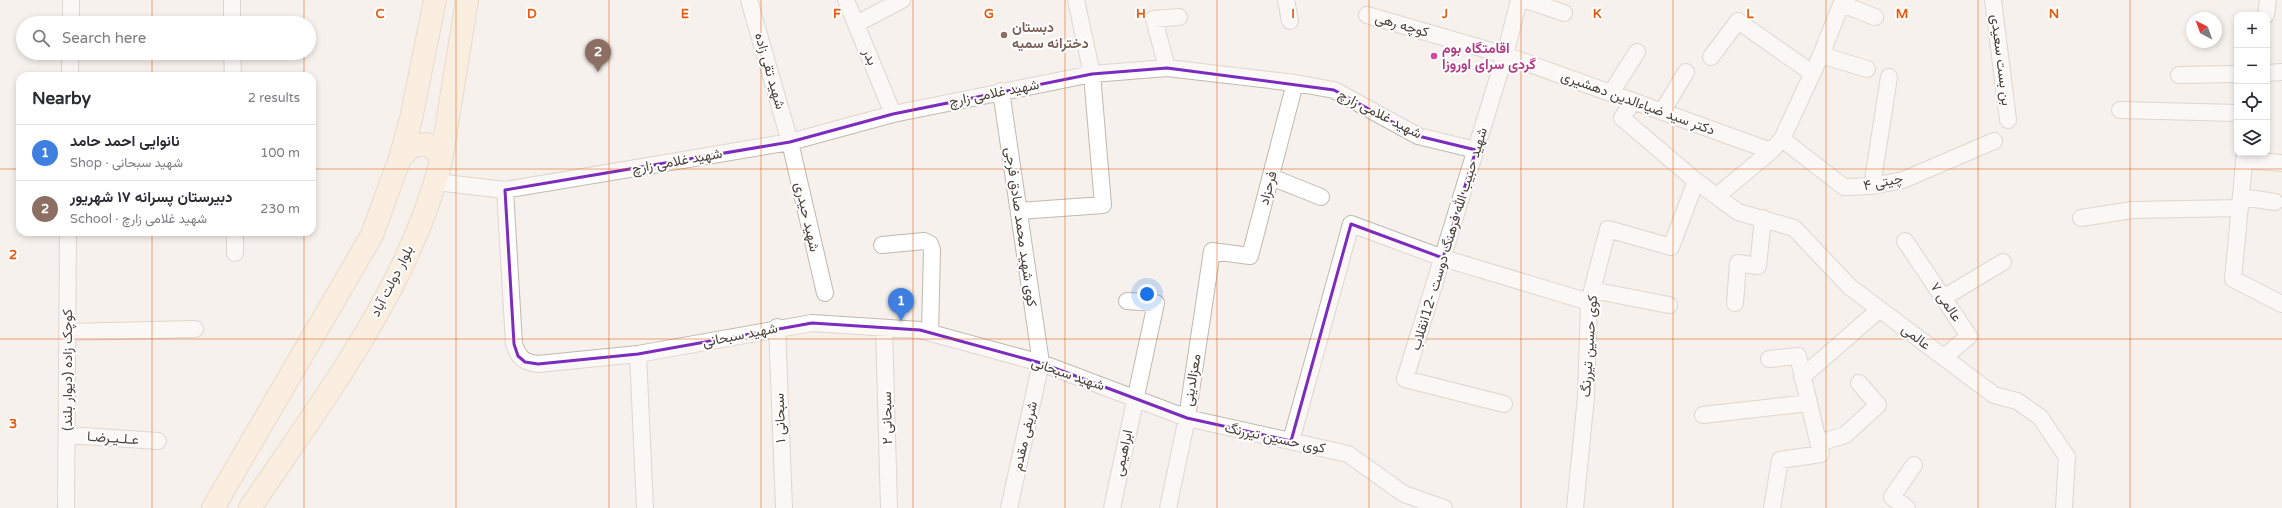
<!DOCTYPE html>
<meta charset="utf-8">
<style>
:root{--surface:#fff;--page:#f2f2f3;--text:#2b2b33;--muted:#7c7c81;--line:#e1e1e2;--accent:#f52724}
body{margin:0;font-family:"Varela Round",Vazirmatn,sans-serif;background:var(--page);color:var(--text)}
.controls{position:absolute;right:12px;top:12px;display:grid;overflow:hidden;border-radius:8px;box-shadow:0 2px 6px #0003}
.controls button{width:36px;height:36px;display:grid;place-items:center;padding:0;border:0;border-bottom:1px solid var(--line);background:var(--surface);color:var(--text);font:20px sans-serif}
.compass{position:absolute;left:2186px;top:12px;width:36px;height:36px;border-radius:50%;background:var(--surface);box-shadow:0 2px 6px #0003;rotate:319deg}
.you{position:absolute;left:1147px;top:294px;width:14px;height:14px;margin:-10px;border:3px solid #fff;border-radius:50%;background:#1a73e8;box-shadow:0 0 0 6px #1a73e833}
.badge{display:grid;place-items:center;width:26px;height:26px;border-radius:50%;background:var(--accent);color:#fff;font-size:13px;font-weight:700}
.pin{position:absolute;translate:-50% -33px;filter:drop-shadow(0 1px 2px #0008)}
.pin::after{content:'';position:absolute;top:21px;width:14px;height:12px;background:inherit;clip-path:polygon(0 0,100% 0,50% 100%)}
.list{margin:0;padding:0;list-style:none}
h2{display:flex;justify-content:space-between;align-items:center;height:52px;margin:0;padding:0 16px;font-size:17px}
h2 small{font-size:13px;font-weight:400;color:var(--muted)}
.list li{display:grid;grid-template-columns:26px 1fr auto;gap:12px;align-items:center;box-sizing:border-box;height:56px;padding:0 16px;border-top:1px solid var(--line)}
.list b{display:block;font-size:15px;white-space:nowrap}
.list p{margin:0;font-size:13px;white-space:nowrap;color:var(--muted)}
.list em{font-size:13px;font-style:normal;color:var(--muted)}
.icon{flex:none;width:22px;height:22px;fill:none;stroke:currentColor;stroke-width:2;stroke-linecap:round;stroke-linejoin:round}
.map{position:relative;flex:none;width:2282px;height:508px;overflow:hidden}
.search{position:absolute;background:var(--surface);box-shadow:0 2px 6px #0003;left:16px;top:16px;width:300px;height:44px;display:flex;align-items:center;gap:10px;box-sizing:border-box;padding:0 14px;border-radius:22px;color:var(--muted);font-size:15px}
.panel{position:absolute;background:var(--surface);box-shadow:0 2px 6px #0003;left:16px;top:72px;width:300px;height:164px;border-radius:12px}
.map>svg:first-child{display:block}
</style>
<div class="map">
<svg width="2282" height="508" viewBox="0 0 2282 508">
<rect width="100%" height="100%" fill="#f6f1ec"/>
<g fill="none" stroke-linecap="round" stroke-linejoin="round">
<defs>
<path id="minor" d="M232,0v23
M749,0l41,142 35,151
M846,0l47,114
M1286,0l4,21
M1526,0l38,13
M1993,0l15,120
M1842,4l33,13
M1367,15l138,40 266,96
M2266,15l2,-15
M71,23v-23
M856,24l46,-24
M232,53l1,23
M1821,55l46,14
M1711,57l27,-36 74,52
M1167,68l-13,-49 25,-2
M2267,73l15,-1
M2179,75l58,-1
M70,76v-23
M1001,91l40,272 -32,145
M1611,93l26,-41
M1633,101l-11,17 74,63
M2120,110l117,3
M1662,112l24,-40
M1782,139l62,48 28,-1 31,-6 91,-39
M2245,153l-12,126 49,25
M2245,160l37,3
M1271,177l50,20
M436,182l69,8 9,154c5,14 9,18 24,20l100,-10 174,-31 108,7 121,33 146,55 161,36 56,40 40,14
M1872,186l17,-109
M505,190l285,-48 103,-28 199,-40 75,-6 128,15 39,7 84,46 58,14
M1717,196l54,-45 11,-12 39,-84 22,-55
M2241,197l34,5
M1019,211l84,-6 -11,-131 -16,-74
M2081,218l51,-8 108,-2
M235,232v21
M1905,241l64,95 -25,21
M882,245l42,-4 6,3 2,6 -2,83
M1592,290l77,15
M1943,298l60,-36
M1735,303l3,-40 20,3 5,-48
M777,327l7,181
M884,328l5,180
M67,332l128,-3
M638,354l7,154
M1769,359l29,-3 23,98 -41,6 -8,48
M1802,377l78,-68
M1504,404l-99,-25 100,-324 14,-55
M1703,415l106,-12
M67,435l91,6
M1291,441l60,-217 92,34 146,44
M1819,443l26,-8 33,-30 -19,-22
M66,508l2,-276
M1112,508l44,-205 -29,-2
M1168,508l19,-90 25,-167 38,5 45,-173
M1575,508l11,-111 3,-95 19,-73 63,18 25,-66 42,31 56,16 56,59 144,108 23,6 23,16 27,40 -3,51
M1907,508l-15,-11 22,-32"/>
<path id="secondary" d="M400,158l12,-12 15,-2 10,8 4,9
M213,508l159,-273 28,-77 11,-39 24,-119
M250,508c72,-107 159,-220 191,-347l26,-161"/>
</defs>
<use href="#minor" stroke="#c1b8af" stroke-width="18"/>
<use href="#secondary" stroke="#d7c19f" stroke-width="24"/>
<use href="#minor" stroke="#fff" stroke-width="16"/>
<use href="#secondary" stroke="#fdecce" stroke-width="22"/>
</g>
<path d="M0 0H2282V508H0ZM1167,68l167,22 84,46 58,14 -33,108 -92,-34 -60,217 -104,-23 -146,-55 -121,-33 -108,-7 -174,31 -100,10 -13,-2 -7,-6 -4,-12 -9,-154 285,-48 103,-28 199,-40z" fill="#f6f1ec" fill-opacity=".55" fill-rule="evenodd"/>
<path fill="none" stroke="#7b2cbf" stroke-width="3" stroke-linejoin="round" d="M1167,68l167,22 84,46 58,14 -33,108 -92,-34 -60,217 -104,-23 -146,-55 -121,-33 -108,-7 -174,31 -100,10 -13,-2 -7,-6 -4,-12 -9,-154 285,-48 103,-28 199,-40z"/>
<path fill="none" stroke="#e8590c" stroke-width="1" stroke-opacity="0.55" d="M152,0v23M304,0v23M456,0v508M609,0v508M761,0v508M913,0v508M1065,0v508M1217,0v508M1369,0v508M1521,0v508M1673,0v508M1826,0v508M1978,0v508M2130,0v508M152,53v23M304,53v23M0,169h20M312,169h1970M152,232v276M304,232v276M0,339h2282"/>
<circle fill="#8d6e63" stroke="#fff" stroke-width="1.5" cx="1004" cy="35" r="4"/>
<circle fill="#d1479c" stroke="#fff" stroke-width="1.5" cx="1434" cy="56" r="4"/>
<g text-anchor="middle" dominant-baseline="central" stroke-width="4" stroke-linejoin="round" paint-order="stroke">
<g font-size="14" fill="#4a4139" stroke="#fff">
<text transform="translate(1402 25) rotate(16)">کوچه رهی</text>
<text transform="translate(870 57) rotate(67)">بدر</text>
<text transform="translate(2001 60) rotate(83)">بن بست سعیدی</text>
<text transform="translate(770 71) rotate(74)">شهید تقی زاده</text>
<text transform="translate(994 93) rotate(-11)">شهید غلامی زارچ</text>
<text transform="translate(1638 103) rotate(20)">دکتر سید ضیاءالدین دهشیری</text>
<text transform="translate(1380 114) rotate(27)">شهید غلامی زارچ</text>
<text transform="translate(677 161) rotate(-10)">شهید غلامی زارچ</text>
<text transform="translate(1883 182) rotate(-11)">چیتی ۴</text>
<text transform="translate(1268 188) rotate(-75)">فرحزاد</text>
<text transform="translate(807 217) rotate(77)">شهید حیدری</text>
<text transform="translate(1021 227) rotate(82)">کوی شهید محمد صادق فرجی</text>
<text transform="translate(1449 239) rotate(-73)">شهید حبیب الله فرهنگ دوست -12انقلاب</text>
<text transform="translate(392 281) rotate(-63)">بلوار دولت آباد</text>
<text transform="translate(1946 302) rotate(56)">عالمی ۷</text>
<text transform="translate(740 335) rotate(-11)">شهید سبحانی</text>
<text transform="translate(1916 337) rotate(37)">عالمی</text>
<text transform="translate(1589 346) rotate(-86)">کوی حسین تیررنگ</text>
<text transform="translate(67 370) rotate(-90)">کوچک زاده (دیوار بلند)</text>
<text transform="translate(1068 374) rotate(19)">شهید سبحانی</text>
<text transform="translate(1192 380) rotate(-81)">معزالدینی</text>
<text transform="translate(780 418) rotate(-92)">سبحانی ۱</text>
<text transform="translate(887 418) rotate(-91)">سبحانی ۲</text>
<text transform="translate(1025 436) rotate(-77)">شریفی مقدم</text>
<text transform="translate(113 438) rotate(4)">عـلـیـرضـا</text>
<text transform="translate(1275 438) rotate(12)">کوی حسین تیررنگ</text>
<text transform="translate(1123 453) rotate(-78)">ابراهیمی</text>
</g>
<g font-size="14" font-weight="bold" fill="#785e54" stroke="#fff" text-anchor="start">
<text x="1012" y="27">دبستان<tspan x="1012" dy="16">دخترانه سمیه</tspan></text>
</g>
<g font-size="14" font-weight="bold" fill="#b23c85" stroke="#fff" text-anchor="start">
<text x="1442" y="48">اقامتگاه بوم<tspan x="1442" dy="16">گردی سرای اوروزا</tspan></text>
</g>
</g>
<g font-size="13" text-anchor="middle" font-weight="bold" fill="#e8590c" stroke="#fff" stroke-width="4" stroke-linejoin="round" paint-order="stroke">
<text x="380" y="18">C</text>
<text x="532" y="18">D</text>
<text x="685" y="18">E</text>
<text x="837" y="18">F</text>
<text x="989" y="18">G</text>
<text x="1141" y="18">H</text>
<text x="1293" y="18">I</text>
<text x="1445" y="18">J</text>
<text x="1597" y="18">K</text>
<text x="1750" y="18">L</text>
<text x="1902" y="18">M</text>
<text x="2054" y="18">N</text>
<text x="13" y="259">2</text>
<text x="13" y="428">3</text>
</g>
</svg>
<div class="controls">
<button>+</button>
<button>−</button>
<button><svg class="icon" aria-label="locate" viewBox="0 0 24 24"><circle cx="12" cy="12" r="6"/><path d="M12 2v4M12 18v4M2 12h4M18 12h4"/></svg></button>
<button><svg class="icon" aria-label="layers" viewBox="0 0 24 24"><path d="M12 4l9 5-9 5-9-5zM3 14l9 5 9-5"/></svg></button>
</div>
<svg class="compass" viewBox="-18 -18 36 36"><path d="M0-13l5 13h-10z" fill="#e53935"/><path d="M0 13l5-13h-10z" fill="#7c7c81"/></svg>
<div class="you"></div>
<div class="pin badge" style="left:901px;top:321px;background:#3f7fe0">1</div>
<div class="pin badge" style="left:598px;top:72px;background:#8d6e63">2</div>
<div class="search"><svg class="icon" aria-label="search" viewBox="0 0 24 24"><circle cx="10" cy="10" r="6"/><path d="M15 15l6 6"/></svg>Search here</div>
<section class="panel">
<h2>Nearby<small>2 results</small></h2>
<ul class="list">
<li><span class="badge" style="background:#3f7fe0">1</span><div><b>نانوایی احمد حامد</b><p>Shop · شهید سبحانی</p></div><em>100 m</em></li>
<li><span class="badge" style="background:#8d6e63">2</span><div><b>دبیرستان پسرانه ۱۷ شهریور</b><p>School · شهید غلامی زارچ</p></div><em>230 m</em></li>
</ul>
</section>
</div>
